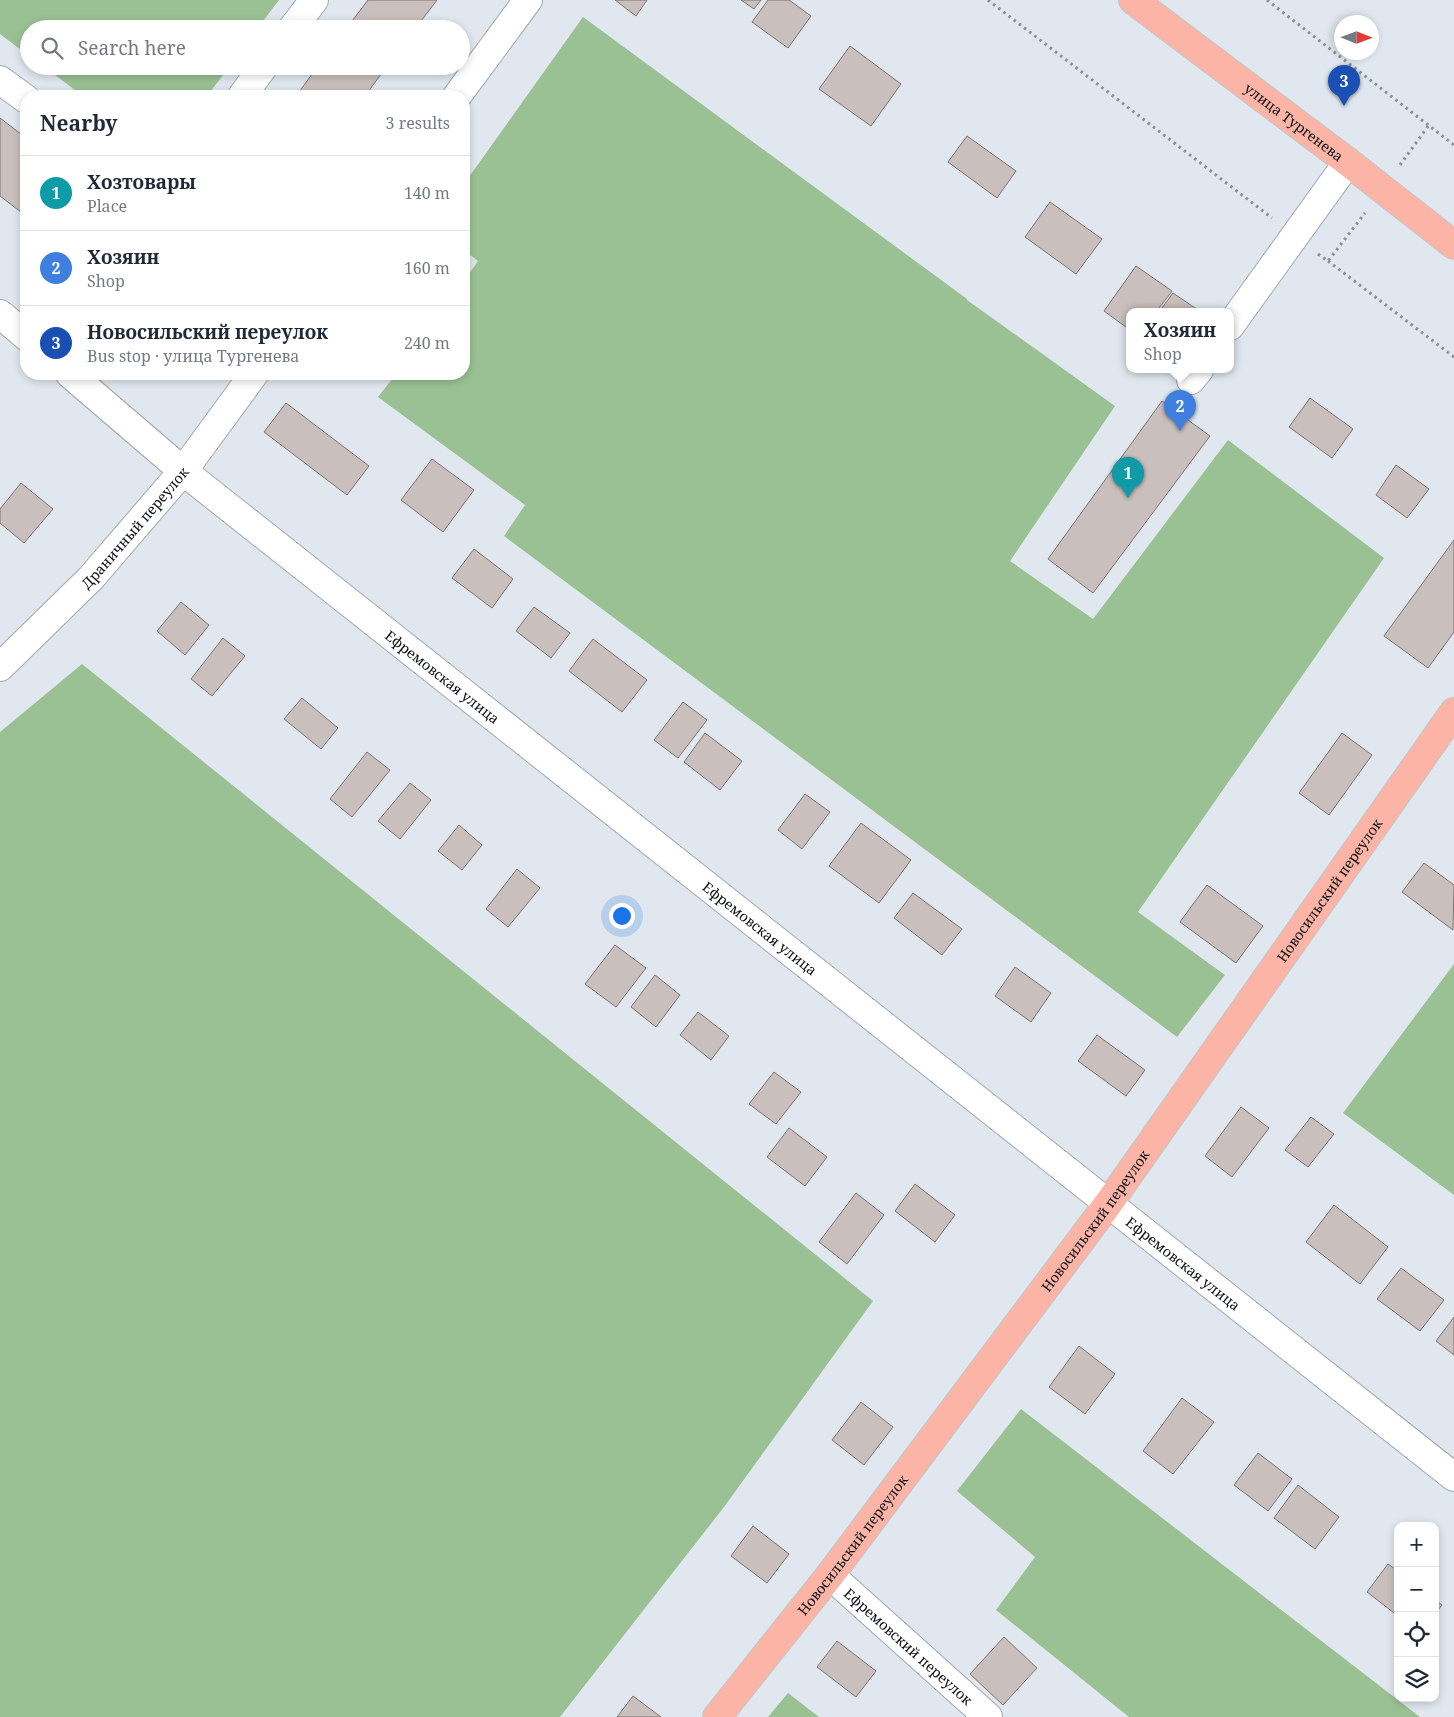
<!DOCTYPE html>
<meta charset="utf-8">
<style>
:root{--surface:#fff;--page:#f6f6f7;--text:#1f2937;--muted:#747a83;--line:#e0e1e3;--accent:#111827}
body{margin:0;font-family:"Noto Serif",serif;background:var(--page);color:var(--text)}
.controls{position:absolute;right:15px;bottom:15px;display:grid;overflow:hidden;border-radius:10px;box-shadow:0 2px 8px #0003}
.controls button{width:45px;height:45px;display:grid;place-items:center;padding:0;border:0;border-bottom:1px solid var(--line);background:var(--surface);color:var(--text);font:25px sans-serif}
.compass{position:absolute;left:1334px;top:15px;width:45px;height:45px;border-radius:50%;background:var(--surface);box-shadow:0 2px 8px #0003;rotate:91deg}
.you{position:absolute;left:621px;top:915px;width:18px;height:18px;margin:-12px;border:4px solid #fff;border-radius:50%;background:#1a73e8;box-shadow:0 0 0 8px #1a73e833}
.badge{display:grid;place-items:center;width:32px;height:32px;border-radius:50%;background:var(--accent);color:#fff;font-size:16px;font-weight:700}
.pin{position:absolute;translate:-50% -41px;filter:drop-shadow(0 1px 2px #0008)}
.pin::after{content:'';position:absolute;top:26px;width:18px;height:15px;background:inherit;clip-path:polygon(0 0,100% 0,50% 100%)}
.popup{position:absolute;left:1126px;top:308px;width:108px;height:65px;box-sizing:border-box;display:grid;place-content:center;border-radius:10px;background:var(--surface);filter:drop-shadow(0 1px 4px #0005);font-size:16px;white-space:nowrap;color:var(--muted)}
.popup b{font-size:19px;color:var(--text)}
.popup::after{content:'';position:absolute;left:50%;top:100%;margin-left:-10px;border:10px solid transparent;border-top-color:var(--surface)}
.list{margin:0;padding:0;list-style:none}
h2{display:flex;justify-content:space-between;align-items:center;height:65px;margin:0;padding:0 20px;font-size:21px}
h2 small{font-size:16px;font-weight:400;color:var(--muted)}
.list li{display:grid;grid-template-columns:32px 1fr auto;gap:15px;align-items:center;box-sizing:border-box;height:75px;padding:0 20px;border-top:1px solid var(--line)}
.list b{display:block;font-size:19px;white-space:nowrap}
.list p{margin:0;font-size:16px;white-space:nowrap;color:var(--muted)}
.list em{font-size:16px;font-style:normal;color:var(--muted)}
.icon{flex:none;width:28px;height:28px;fill:none;stroke:currentColor;stroke-width:2;stroke-linecap:round;stroke-linejoin:round}
.map{position:relative;flex:none;width:1454px;height:1717px;overflow:hidden}
.search{position:absolute;background:var(--surface);box-shadow:0 2px 8px #0003;left:20px;top:20px;width:450px;height:55px;display:flex;align-items:center;gap:12px;box-sizing:border-box;padding:0 18px;border-radius:28px;color:var(--muted);font-size:19px}
.panel{position:absolute;background:var(--surface);box-shadow:0 2px 8px #0003;left:20px;top:90px;width:450px;height:290px;border-radius:20px}
.map>svg:first-child{display:block}
</style>
<div class="map">
<svg width="1454" height="1717" viewBox="0 0 1454 1717">
<rect width="100%" height="100%" fill="#e0e7ee"/>
<path fill="#9ac193" d="M0,0h279l-22,29h-228v27l-29,-22z
M583,17l384,282v1l148,106 -105,155 83,58 135,-179 156,118 -246,354 87,63 -48,62 -673,-501 21,-31 -147,-108 18,-23h68v-93l14,-20 -14,-11v-66z
M43,66h187l-23,30h-124z
M82,664l791,637 -149,206 -164,210h-560v-985z
M1454,964v231l-111,-82z
M1021,1409l399,308h-291l-133,-107 39,-53 -78,-66z
M788,1693l31,24h-51z"/>
<path fill="#c9bfbc" stroke="#7c7471" d="M368,0h69l-22,29h-69z
M615,0h32l-11,16z
M741,0h20l-7,9z
M768,0h21l22,16 -23,32 -36,-26z
M850,46l51,38 -30,42 -52,-37z
M318,66h69l-22,30h-69z
M0,118l26,20v78l-26,-20z
M967,136l49,35 -19,27 -49,-36z
M1050,202l52,37 -26,35 -51,-37z
M1136,266l36,25 -16,21h-26v18l-26,-19z
M1173,293l28,19h-42z
M1310,398l43,31 -21,29 -43,-31z
M1162,401l48,35 -117,157 -45,-34z
M286,403l83,63 -22,29 -83,-63z
M432,459l42,31 -31,42 -42,-32z
M1396,465l33,24 -22,29 -31,-23z
M21,483l32,26 -29,34 -24,-20v-14z
M1454,540v92l-26,36 -44,-32z
M474,549l39,30 -21,29 -40,-30z
M181,602l28,23 -24,30 -28,-24z
M534,607l36,26 -19,25 -35,-27z
M223,638l22,18 -33,40 -21,-17z
M593,639l54,41 -25,32 -53,-41z
M302,698l36,30 -17,21 -37,-30z
M683,702l24,18 -29,38 -24,-18z
M705,733l37,28 -22,29 -36,-28z
M1342,733l30,22 -43,60 -30,-22z
M367,752l23,18 -38,47 -22,-18z
M410,783l21,17 -31,39 -22,-18z
M805,794l25,18 -28,37 -24,-19z
M861,823l50,37 -32,43 -50,-37z
M459,825l23,20 -20,25 -24,-19z
M1424,863l30,22 -1,45 -51,-38z
M517,869l23,19 -32,39 -22,-18z
M1207,885l56,41 -27,37 -56,-41z
M913,893l49,36 -20,26 -48,-37z
M615,945l31,23 -30,39 -31,-23z
M1015,967l36,26 -20,29 -36,-26z
M655,975l25,20 -24,32 -25,-20z
M698,1012l31,24 -18,24 -31,-25z
M1097,1035l48,35 -19,26 -48,-35z
M774,1072l27,20 -25,32 -27,-20z
M1241,1107l28,21 -37,49 -27,-21z
M1311,1117l23,17 -26,33 -23,-17z
M789,1128l38,29 -22,29 -38,-29z
M915,1184l40,31 -20,27 -40,-31z
M856,1193l28,22 -37,49 -28,-22z
M1334,1205l54,42 -28,37 -54,-42z
M1401,1268l43,32 -24,31 -43,-32z
M1454,1317v38l-18,-14z
M1079,1346l36,28 -30,40 -36,-27z
M1182,1398l32,24 -41,52 -30,-23z
M861,1402l32,25 -29,38 -32,-25z
M1258,1453l34,26 -24,32 -34,-26z
M1298,1485l41,32 -24,32 -41,-31z
M753,1526l36,28 -22,29 -36,-27z
M1388,1564l10,7v45l-31,-24z
M1435,1600l7,5 -7,9z
M1004,1637l33,31 -34,37 -33,-31z
M837,1641l39,30 -20,26 -39,-30z
M633,1696l28,21h-44z"/>
<g fill="none" stroke-linecap="round" stroke-linejoin="round">
<defs>
<g id="minor">
<path d="M292,29l22,-29"/>
<path d="M0,80l26,19"/>
<path d="M242,96l22,-30"/>
<path d="M457,96l71,-96"/>
<path d="M0,314l26,22"/>
<path d="M1230,326l118,-164"/>
<path id="s1" d="M70,374l113,97c424,335 847,671 1271,1006"/>
<path d="M1191,380l8,-10"/>
<path id="s2" d="M0,667l91,-89 92,-107 71,-97"/>
<path id="s3" d="M830,1575l158,142"/>
</g>
<g id="major">
<path id="s4" d="M1133,0l215,162 106,83"/>
<path id="s5" d="M717,1717l113,-142 278,-371 346,-492"/>
</g>
</defs>
<use href="#minor" stroke="#a1a8ad" stroke-width="30"/>
<use href="#major" stroke="#c5c6c6" stroke-width="30"/>
<path stroke="#8a9094" stroke-width="3" stroke-dasharray="2.5 4" stroke-linecap="butt" d="M988,0l284,218
M1267,0l187,145
M1400,165l29,-40
M1318,254l10,7 37,-48
M1328,261l126,96"/>
<use href="#minor" stroke="#fff" stroke-width="28"/>
<use href="#major" stroke="#fbb4a6" stroke-width="28"/>
</g>
<g text-anchor="middle" dominant-baseline="central" stroke-width="4" stroke-linejoin="round" paint-order="stroke">
<g font-size="14" fill="#0d1012" stroke="#fff">
<text stroke="none"><textPath href="#s4" startOffset="202">улица Тургенева</textPath></text>
<text stroke="none"><textPath href="#s2" startOffset="194">Драничный переулок</textPath></text>
<text stroke="none"><textPath href="#s1" startOffset="480">Ефремовская улица</textPath></text>
<text stroke="none"><textPath href="#s5" startOffset="1029">Новосильский переулок</textPath></text>
<text stroke="none"><textPath href="#s1" startOffset="885">Ефремовская улица</textPath></text>
<text stroke="none"><textPath href="#s5" startOffset="624">Новосильский переулок</textPath></text>
<text stroke="none"><textPath href="#s1" startOffset="1425">Ефремовская улица</textPath></text>
<text stroke="none"><textPath href="#s5" startOffset="219">Новосильский переулок</textPath></text>
<text stroke="none"><textPath href="#s3" startOffset="106">Ефремовский переулок</textPath></text>
</g>
</g>
</svg>
<div class="controls">
<button>+</button>
<button>−</button>
<button><svg class="icon" aria-label="locate" viewBox="0 0 24 24"><circle cx="12" cy="12" r="6"/><path d="M12 2v4M12 18v4M2 12h4M18 12h4"/></svg></button>
<button><svg class="icon" aria-label="layers" viewBox="0 0 24 24"><path d="M12 4l9 5-9 5-9-5zM3 14l9 5 9-5"/></svg></button>
</div>
<svg class="compass" viewBox="-18 -18 36 36"><path d="M0-13l5 13h-10z" fill="#e53935"/><path d="M0 13l5-13h-10z" fill="#747a83"/></svg>
<div class="you"></div>
<div class="pin badge" style="left:1128px;top:498px;background:#0f9aa8">1</div>
<div class="pin badge" style="left:1180px;top:431px;background:#3f7fe0">2</div>
<div class="popup"><b>Хозяин</b>Shop</div>
<div class="pin badge" style="left:1344px;top:106px;background:#1a4fb4">3</div>
<div class="search"><svg class="icon" aria-label="search" viewBox="0 0 24 24"><circle cx="10" cy="10" r="6"/><path d="M15 15l6 6"/></svg>Search here</div>
<section class="panel">
<h2>Nearby<small>3 results</small></h2>
<ul class="list">
<li><span class="badge" style="background:#0f9aa8">1</span><div><b>Хозтовары</b><p>Place</p></div><em>140 m</em></li>
<li><span class="badge" style="background:#3f7fe0">2</span><div><b>Хозяин</b><p>Shop</p></div><em>160 m</em></li>
<li><span class="badge" style="background:#1a4fb4">3</span><div><b>Новосильский переулок</b><p>Bus stop · улица Тургенева</p></div><em>240 m</em></li>
</ul>
</section>
</div>
